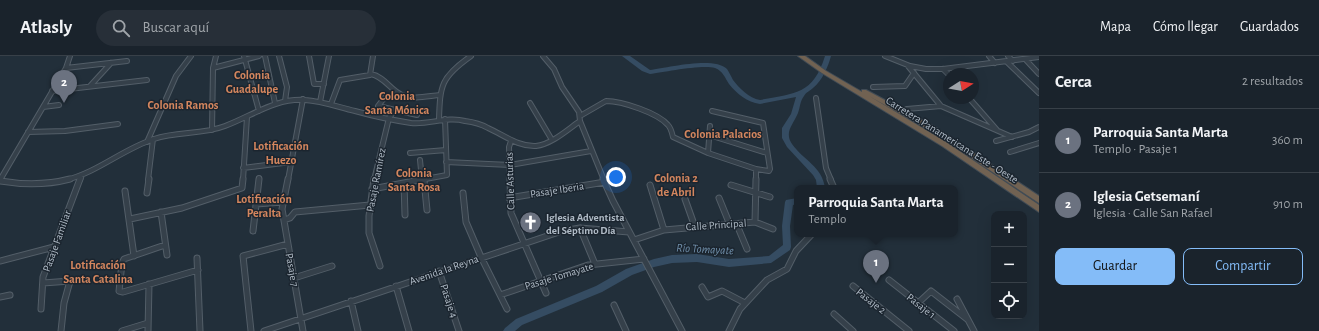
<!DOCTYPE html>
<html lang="es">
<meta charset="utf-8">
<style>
:root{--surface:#1a232c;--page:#272f38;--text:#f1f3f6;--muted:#9fa4a9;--line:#384048;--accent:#84bcf8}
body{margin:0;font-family:"Alegreya Sans",sans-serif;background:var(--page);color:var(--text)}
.controls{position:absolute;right:12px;bottom:12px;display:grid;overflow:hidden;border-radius:8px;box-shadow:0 4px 16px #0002}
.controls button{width:36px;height:36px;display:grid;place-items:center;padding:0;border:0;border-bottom:1px solid var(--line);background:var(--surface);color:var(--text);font:20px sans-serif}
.compass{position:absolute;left:943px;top:12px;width:36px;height:36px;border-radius:50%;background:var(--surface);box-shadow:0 4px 16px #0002;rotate:79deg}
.you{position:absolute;left:616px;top:121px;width:14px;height:14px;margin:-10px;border:3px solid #fff;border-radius:50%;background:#1a73e8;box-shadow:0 0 0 6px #1a73e833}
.badge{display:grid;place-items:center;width:26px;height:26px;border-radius:50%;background:var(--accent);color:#fff;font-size:13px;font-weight:700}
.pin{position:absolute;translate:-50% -33px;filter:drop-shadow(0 1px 2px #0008)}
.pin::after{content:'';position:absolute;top:21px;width:14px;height:12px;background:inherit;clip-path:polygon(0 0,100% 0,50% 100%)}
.popup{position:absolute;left:794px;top:129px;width:164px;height:52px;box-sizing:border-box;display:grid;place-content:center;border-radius:8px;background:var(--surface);filter:drop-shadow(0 1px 3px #0005);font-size:13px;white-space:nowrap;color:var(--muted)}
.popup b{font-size:15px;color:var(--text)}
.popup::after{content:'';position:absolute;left:50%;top:100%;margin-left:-8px;border:8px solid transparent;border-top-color:var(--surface)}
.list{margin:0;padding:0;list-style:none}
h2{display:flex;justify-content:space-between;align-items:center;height:52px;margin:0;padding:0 16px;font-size:17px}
h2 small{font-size:13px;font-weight:400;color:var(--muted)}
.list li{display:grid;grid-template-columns:26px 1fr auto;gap:12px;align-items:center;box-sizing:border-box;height:64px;padding:0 16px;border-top:1px solid var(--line)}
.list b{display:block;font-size:15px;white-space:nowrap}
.list p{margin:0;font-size:13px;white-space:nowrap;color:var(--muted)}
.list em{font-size:13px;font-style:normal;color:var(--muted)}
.actions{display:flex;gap:8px;padding:12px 16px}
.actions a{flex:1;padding:9px 0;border:1px solid var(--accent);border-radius:8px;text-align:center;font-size:14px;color:var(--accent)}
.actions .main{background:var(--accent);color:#111}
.icon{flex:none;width:22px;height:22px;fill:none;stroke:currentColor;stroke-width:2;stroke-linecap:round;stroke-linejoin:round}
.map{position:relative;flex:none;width:1039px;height:275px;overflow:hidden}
header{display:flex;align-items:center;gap:24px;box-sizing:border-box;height:56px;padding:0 20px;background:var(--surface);border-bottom:1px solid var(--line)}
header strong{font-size:19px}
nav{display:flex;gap:22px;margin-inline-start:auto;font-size:14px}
.search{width:280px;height:36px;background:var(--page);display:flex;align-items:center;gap:10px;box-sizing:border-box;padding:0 14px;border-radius:22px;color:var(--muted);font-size:15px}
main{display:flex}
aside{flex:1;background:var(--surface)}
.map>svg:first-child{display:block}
</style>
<header>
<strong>Atlasly</strong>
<div class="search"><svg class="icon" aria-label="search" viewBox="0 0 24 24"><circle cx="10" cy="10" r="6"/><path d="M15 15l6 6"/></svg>Buscar aquí</div>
<nav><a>Mapa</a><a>Cómo llegar</a><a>Guardados</a></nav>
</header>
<main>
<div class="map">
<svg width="1039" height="275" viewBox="0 0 1039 275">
<rect width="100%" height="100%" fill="#222f3a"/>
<path fill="#243b3b" d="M859,35l76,42 104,70v5z"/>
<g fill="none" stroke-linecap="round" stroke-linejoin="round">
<path fill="#354c62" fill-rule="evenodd" d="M622,0h8l20,14c17,-2 64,-14 77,-1 2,3 4,7 6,11 6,8 16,18 27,20 35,-7 53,-5 65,-44h6c-3,11 -9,25 -18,32 -3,3 -7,4 -9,8 -4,5 -4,12 -6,17 -5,12 -14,19 -6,31 12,17 30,22 33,44h-8l-1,-8 -3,-5 -26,-28 -5,-9v-10l9,-14 5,-17 -36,7c-13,-2 -23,-10 -31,-20 -4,-6 -6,-13 -14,-16 -12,-4 -51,4 -65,6l-8,-3z
M797,142v6l-4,1 -3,21 1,21 -1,3 -19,13 -42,4 -32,-5 -25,1 -18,4 -22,8 -30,17 -80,33 -7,6h-12l2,-3 11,-9 80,-33 30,-17 28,-10 18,-4 25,-1 32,5 40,-3 14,-11 -1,-19 3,-24 1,-2z"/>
<defs>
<path id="minor-far1" d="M244,0l15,55
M265,0l10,47
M279,0l8,31 -2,14
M309,0l5,28h10
M543,0l11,13 8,18 17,25 1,9 24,59
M885,0l25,10 16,3h17l96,-12
M989,0l6,7
M1008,0l5,5
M1025,3l14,15
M1007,6l32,31
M908,10l33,40
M66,12l61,-7
M213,12l46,-12
M943,13l6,6
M371,18c14,3 19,16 31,21 11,5 26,1 38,0
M90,30l21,-23
M873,31l32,-1 9,-13
M52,35l95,-11
M385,41l-7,9 39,9
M816,42l10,70 5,12
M969,42l28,32
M320,46l9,-46
M530,47l22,37
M331,48l9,-24 30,-5 3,-19
M43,51l16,-2
M907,53l34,-3 71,31
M712,55l51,12 7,46 -1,2 -13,-2v11
M580,60l26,-15c16,0 52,12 62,24 3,3 4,8 5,12l35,16 48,16
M439,64c1,-35 2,-43 32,-64
M212,74l1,-62 3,-12
M28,76l37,-1 53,-7
M709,79l58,18
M996,85l33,-9 10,-5
M147,86l29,-66 15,-20
M1010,96l29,-9
M410,97l36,-3
M708,97l2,-27
M420,104l2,20
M446,106l64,3 81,-14
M243,112l48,-6
M0,124l66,-112 4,-12
M66,124c32,-8 57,-31 88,-41 23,-8 48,-4 71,-13 27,-10 50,-28 80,-26 17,1 33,7 50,11 18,5 37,9 56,12 18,2 36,-7 54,-2 8,1 16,3 23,7 16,7 30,19 48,18 16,-2 31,-16 44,-25
M80,124l2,-5
M148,124l5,-41
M243,124l4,-63
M259,124v-2
M288,124l15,-81
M374,124l15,-62 6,-8
M420,124l27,-5 -2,-56
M510,124l-1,-33 2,-6"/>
<path id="minor" d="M288,123l-6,30 21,122
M374,123l-5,37v17l11,33
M422,123v2
M510,123l1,34 35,80
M603,123l10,22 69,130
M830,123l4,9
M424,124l3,30
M0,125c24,4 47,4 70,-2
M404,127l1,32
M650,129l14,45
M731,129l39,12
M372,133l53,-10
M125,135l9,65
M147,137l2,-14
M463,137l3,29 15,35 26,52
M509,142l96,-16
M719,142l11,27
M685,143l10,28
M256,148l27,-2
M161,156l6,43
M130,163l52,-11 60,-20 1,-9
M284,164l6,-2 5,-6 75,-7
M755,166l18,7
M737,169l10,24
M580,172l15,36
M253,175l6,-52
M634,184l30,-10 91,-8 1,-43
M165,189l-41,14 -2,4 -3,28 4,1 75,-22
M197,202l3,73
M0,205l54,-14
M439,215l20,60
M294,222l38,-12
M889,224l65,51
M43,227l27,-2 -6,22 -3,28
M396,230l13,45
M853,230l56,45
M702,231l6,10 14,-6 23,12
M500,239l88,-30 56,-6
M0,241l10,-2
M957,243l17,32
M351,245l7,30
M918,247l13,-12 36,28
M614,249l12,26
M41,253l2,-32 37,-98
M834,258l19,17
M122,275l26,-8
M148,275l1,-47
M251,275l-8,-75 45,-12
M264,275l298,-100 18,-3 49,4
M729,275l11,-22 27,-29 20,-11 9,-18 16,-17"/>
<path id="highway" d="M798,0h7l21,15 36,21v-2h4l69,37 104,69v7l-108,-72 -62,-35 77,46 93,63v7l-97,-66 -120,-73z"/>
</defs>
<use href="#minor-far1" stroke="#535e68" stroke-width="6"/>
<use href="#minor" stroke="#535e68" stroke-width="7"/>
<use href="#highway" stroke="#404b55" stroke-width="2"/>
<use href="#minor-far1" stroke="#35404a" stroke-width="4"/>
<use href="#minor" stroke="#35404a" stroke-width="5"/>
<use href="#highway" fill="#716252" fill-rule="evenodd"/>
</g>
<defs>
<symbol id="church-disc" viewBox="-11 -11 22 22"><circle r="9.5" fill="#6b7280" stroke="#1b252f"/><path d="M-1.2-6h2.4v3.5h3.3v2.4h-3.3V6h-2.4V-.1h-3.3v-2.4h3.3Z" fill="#fff"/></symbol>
</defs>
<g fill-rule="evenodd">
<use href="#church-disc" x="518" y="154" width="25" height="25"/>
</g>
<g text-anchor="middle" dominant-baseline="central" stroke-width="3" stroke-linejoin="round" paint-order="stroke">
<g font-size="11" fill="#b0bbc6" stroke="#1b252f">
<text transform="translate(952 84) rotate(32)">Carretera Panamericana Este - Oeste</text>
<text transform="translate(376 124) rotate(-79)">Pasaje Ramírez</text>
<text transform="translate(510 125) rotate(-92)">Calle Asturias</text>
<text transform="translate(557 134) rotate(-9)">Pasaje Iberia</text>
<text transform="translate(716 169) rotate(-4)">Calle Principal</text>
<text transform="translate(57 185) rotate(-70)">Pasaje Familiar</text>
<text transform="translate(292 214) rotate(80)">Pasaje 7</text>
<text transform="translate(444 214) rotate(-19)">Avenida la Reyna</text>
<text transform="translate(559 220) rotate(-17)">Pasaje Tomayate</text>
<text transform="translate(449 245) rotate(72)">Pasaje 4</text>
<text transform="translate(871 245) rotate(38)">Pasaje 2</text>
<text transform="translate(921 250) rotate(38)">Pasaje 1</text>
</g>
<g font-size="11" font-weight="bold" fill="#b0bbc6" stroke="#1b252f" text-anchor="start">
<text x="546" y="161">Iglesia Adventista<tspan x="546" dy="13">del Séptimo Día</tspan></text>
</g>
<g font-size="12" font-weight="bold" fill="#d4865e" stroke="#1b252f">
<text x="252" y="19">Colonia<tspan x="252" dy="14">Guadalupe</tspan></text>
<text x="397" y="40">Colonia<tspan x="397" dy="14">Santa Mónica</tspan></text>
<text x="183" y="49">Colonia Ramos</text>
<text x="723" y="78">Colonia Palacios</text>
<text x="281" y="90">Lotificación<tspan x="281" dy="14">Huezo</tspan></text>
<text x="414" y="117">Colonia<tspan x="414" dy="14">Santa Rosa</tspan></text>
<text x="676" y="122">Colonia 2<tspan x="676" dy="14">de Abril</tspan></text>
<text x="264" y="143">Lotificación<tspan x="264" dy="14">Peralta</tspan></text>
<text x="98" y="209">Lotificación<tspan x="98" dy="14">Santa Catalina</tspan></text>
</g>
<g font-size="12" font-style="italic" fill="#708faa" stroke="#1b252f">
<text transform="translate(705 193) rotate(3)">Río Tomayate</text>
</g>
</g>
</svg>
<div class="controls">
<button>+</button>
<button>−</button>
<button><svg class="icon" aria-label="locate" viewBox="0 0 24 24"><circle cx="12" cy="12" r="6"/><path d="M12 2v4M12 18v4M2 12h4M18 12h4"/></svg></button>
</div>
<svg class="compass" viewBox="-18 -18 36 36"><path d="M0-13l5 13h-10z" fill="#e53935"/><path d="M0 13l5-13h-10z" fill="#9fa4a9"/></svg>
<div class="you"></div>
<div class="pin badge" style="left:876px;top:227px;background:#6b7280">1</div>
<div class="popup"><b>Parroquia Santa Marta</b>Templo</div>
<div class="pin badge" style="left:64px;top:47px;background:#6b7280">2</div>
</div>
<aside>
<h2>Cerca<small>2 resultados</small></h2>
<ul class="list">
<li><span class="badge" style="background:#6b7280">1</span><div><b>Parroquia Santa Marta</b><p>Templo · Pasaje 1</p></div><em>360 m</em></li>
<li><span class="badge" style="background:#6b7280">2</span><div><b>Iglesia Getsemaní</b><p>Iglesia · Calle San Rafael</p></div><em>910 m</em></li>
</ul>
<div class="actions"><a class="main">Guardar</a><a>Compartir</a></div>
</aside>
</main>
